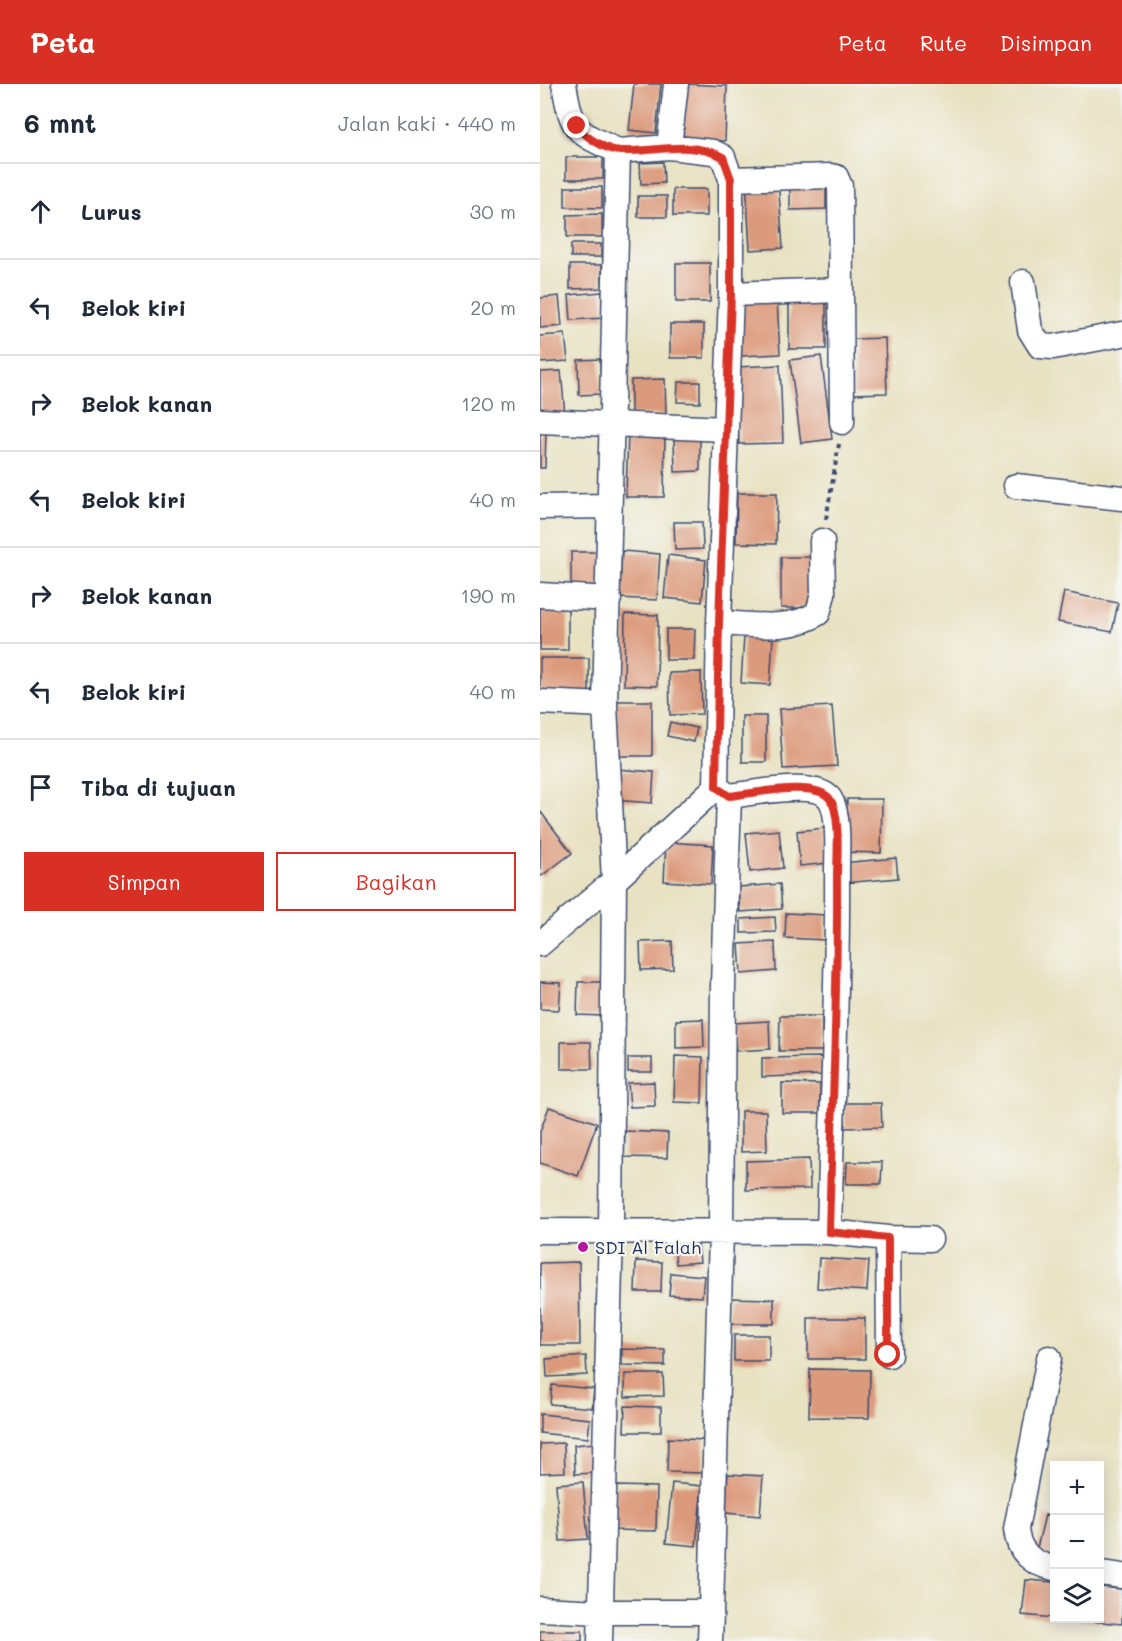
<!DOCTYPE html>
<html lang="id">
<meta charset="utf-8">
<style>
:root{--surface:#fff;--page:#f2f2f3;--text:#1f2937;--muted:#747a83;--line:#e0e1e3;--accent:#d93025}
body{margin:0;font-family:Mali,sans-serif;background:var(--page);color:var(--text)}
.controls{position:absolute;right:18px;bottom:18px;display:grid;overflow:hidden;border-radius:0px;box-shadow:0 3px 15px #0003}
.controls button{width:54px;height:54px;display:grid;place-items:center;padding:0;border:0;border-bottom:2px solid var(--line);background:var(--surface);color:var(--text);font:30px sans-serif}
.stop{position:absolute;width:18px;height:18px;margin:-14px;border:4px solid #d93025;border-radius:50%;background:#fff}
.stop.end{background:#d93025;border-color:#fff;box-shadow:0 2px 6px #0008}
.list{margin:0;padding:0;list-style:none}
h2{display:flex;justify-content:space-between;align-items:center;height:78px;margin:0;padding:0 24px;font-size:26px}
h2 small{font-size:20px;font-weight:400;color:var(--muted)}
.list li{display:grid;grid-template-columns:39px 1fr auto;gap:18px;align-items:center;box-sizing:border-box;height:96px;padding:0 24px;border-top:2px solid var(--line)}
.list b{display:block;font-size:22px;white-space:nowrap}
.list em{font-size:20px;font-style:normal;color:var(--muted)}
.actions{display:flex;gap:12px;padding:18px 24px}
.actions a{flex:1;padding:14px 0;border:2px solid var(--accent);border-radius:0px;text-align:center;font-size:21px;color:var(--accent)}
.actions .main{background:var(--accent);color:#fff}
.icon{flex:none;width:33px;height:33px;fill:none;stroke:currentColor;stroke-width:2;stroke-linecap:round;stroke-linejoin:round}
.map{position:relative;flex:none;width:582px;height:1557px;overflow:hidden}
header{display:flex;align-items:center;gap:36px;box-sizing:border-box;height:84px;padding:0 30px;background:var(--accent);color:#fff}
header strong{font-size:28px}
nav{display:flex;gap:33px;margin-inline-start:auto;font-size:21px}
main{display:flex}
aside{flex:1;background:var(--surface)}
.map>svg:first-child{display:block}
</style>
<header>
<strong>Peta</strong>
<nav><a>Peta</a><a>Rute</a><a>Disimpan</a></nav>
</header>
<main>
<aside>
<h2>6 mnt<small>Jalan kaki · 440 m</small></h2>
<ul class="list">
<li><svg class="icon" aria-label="ahead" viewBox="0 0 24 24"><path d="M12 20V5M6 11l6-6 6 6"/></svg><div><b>Lurus</b></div><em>30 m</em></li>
<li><svg class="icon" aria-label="left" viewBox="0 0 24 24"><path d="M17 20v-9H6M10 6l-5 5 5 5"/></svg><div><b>Belok kiri</b></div><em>20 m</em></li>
<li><svg class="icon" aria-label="right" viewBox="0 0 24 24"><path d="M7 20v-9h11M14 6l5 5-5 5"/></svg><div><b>Belok kanan</b></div><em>120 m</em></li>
<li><svg class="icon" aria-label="left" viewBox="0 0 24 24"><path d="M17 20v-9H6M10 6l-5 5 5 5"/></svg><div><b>Belok kiri</b></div><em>40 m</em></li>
<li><svg class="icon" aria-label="right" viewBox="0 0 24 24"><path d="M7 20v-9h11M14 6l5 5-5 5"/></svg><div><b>Belok kanan</b></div><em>190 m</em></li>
<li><svg class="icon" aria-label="left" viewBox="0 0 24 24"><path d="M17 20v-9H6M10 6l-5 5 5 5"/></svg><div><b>Belok kiri</b></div><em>40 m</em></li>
<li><svg class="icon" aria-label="arrive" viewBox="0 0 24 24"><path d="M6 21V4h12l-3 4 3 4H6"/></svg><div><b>Tiba di tujuan</b></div></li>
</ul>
<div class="actions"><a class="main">Simpan</a><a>Bagikan</a></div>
</aside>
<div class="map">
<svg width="582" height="1557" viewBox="0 0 582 1557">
<rect width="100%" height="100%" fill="#f6f6f2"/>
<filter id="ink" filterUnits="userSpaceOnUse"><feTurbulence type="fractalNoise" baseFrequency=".0167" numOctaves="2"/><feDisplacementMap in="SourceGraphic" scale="12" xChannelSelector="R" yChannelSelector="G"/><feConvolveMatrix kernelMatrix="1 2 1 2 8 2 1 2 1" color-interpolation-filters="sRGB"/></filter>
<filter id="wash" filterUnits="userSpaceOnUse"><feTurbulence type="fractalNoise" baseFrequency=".008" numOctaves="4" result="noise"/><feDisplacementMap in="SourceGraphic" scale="24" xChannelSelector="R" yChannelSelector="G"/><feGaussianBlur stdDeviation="1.35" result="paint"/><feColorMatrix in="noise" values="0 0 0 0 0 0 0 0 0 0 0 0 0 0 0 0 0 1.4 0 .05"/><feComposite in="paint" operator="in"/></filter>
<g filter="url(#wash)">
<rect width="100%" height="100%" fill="#e8e2c2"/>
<g id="blocks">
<path fill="#dc9a7c" d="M94,0h27l-5,49 -27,-3z
M146,0l41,2 -2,55 -42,-2z
M26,73h37v22h-37z
M123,78l1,21 -23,1 -1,-21z
M238,95l5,69 -33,2 -4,-69z
M286,97v28l-36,1v-28z
M25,103h37v21l-37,-1z
M133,105h34v27h-34z
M98,112h29v21h-29z
M62,130v23h-35v-22z
M31,160h30v13h-30z
M136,179h34v39h-34z
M30,181h32v23l-32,1z
M62,208l2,26 -33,2 -2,-25z
M19,212l3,30 -22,2v-30z
M237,216l3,54 -40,2 -3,-54z
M249,218h37v47h-37z
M130,240h34v34h-34z
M25,250l3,27 -28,2v-27z
M345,254l2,55 -33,1 -1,-55z
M281,272l11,83 -31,4 -11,-83z
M60,275l1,35 -22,1 -1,-35z
M240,281l3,78 -44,1 -3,-77z
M21,287l4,43 -25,2v-44z
M125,295l1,36h-35v-35z
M138,298h22v21l-23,-1z
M0,348h6l-1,36h-5z
M88,349l37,2 -1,62h-38z
M160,352v35l-25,1 -1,-35z
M197,409h40l-1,51 -40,-1z
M134,438h28l1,27 -28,1z
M82,467l38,3 -3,46 -38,-2z
M31,468h32l1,39h-33z
M128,471l38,5 -4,42 -38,-4z
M241,473h37v51h-37z
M524,508l54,11 -6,29 -54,-10z
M0,519h28v47h-28z
M85,530l33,1 -1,71 -33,-1z
M126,545h29l-1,31h-28z
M204,552l29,2 -3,47 -29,-2z
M0,574h49v39h-49z
M161,588l1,42 -32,1 -1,-42z
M76,617h36v55h-36z
M292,622l5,60 -54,3 -4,-60z
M202,632h24v46h-24z
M130,638l27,6 -3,14 -27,-6z
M76,685l38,3 -2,31 -39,-3z
M307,715h35l-1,54 -35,-1z
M0,727l32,42 -32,24z
M285,744l4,35 -29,3 -3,-35z
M239,746l4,38 -33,4 -4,-39z
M126,758l47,3 -2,39 -47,-3z
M356,774l2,20 -54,5 -2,-20z
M240,800l2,25 -42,3 -2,-25z
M246,829l40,2 -1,25 -40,-2z
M235,833l1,15 -35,1v-14z
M132,857l1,28 -32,1 -1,-28z
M235,858l1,29 -35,3 -2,-30z
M0,898l21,1 -2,27 -19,-1z
M38,898h26l-1,34 -26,-1z
M240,932h42v35h-43z
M163,935l1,28 -28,1v-28z
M229,937l1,28 -34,2 -2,-28z
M21,958h30l1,27h-31z
M135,972l28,1 -1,46 -28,-1z
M282,973l1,18 -61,2v-19z
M88,974h24v14h-24z
M114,998l1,24 -25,1 -2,-24z
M242,999l38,1v29h-38z
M305,1019h36l1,24 -37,1z
M9,1023l48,16 -19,53 -38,-13v-31z
M201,1027h25l1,40 -26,1z
M85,1047l43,2 -1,25 -43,-1z
M269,1075l1,30 -64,1v-29z
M307,1078h35l-1,22h-35z
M157,1150l3,28 -24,2 -3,-28z
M279,1174l50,3 -2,30 -50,-3z
M96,1177l26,1 -1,30h-26z
M39,1178l1,83h-40v-82z
M131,1189l33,3 -2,21 -33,-2z
M189,1214l45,1v25h-45z
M268,1234h57v41h-57z
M194,1251h35v26h-35z
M82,1265l43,1v16l-43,-1z
M46,1272l1,19 -40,2 -1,-18z
M270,1285l60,1 -1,48 -60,-1z
M85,1290h38l1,22 -39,1z
M12,1301l42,4 -2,19 -42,-4z
M85,1322l36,1v25h-37z
M0,1330l50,5 -2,19 -48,-5z
M128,1354l36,2 -1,33 -36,-1z
M24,1359l1,29 -25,1v-29z
M55,1359l1,30 -21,1 -1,-29z
M188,1390l35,2 -3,40 -35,-3z
M43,1398l5,57 -28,2 -4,-57z
M132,1399l30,3 -6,60 -30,-3z
M75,1402l42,1 -1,44 -42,-1z
M505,1431l9,3v39l-18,-5z
M486,1496l28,2v36l-32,-3z
M560,1503l22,2v35l-43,-4v-2h21z
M0,1547h42v10h-42z"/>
</g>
</g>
<g filter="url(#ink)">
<use href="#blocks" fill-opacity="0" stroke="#3a4a6d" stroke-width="1.5"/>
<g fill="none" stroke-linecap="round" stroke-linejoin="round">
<defs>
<path id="minor" d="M24,0c8,47 11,48 54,67
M191,95l100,-3 5,1 4,9 1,104 -110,4
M483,198l7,48 10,16 13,1 69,-13
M301,206l1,132
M0,337l186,8
M476,402l106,12
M0,423l69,-1
M0,511l69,4
M179,539c32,1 71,9 99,-10l5,-19 -1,-53
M0,618l65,3
M189,712c22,-2 87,-17 101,3 10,15 7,54 7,72 1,121 -5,241 -8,361
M0,860l74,-63 102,-94 3,-164 12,-329v-115l-8,-22 -10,-5 -44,-5 7,-63
M0,1147l289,1 59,6 42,1
M348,1154l1,117
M509,1274l-33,171c2,23 16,35 38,39
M560,1489l22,3
M0,1525l61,3h110l10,-381 2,-245 6,-190 -13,-9
M60,1557l11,-410 3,-350 -9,-176 13,-554 51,-4
M170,1557l1,-29"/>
</defs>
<use href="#minor" stroke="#3a4a6d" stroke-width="27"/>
<path stroke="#3a4a6d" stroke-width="4" stroke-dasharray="4.5 4.5" stroke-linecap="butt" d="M286,435l13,-75"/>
<use href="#minor" stroke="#fff" stroke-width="24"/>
</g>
</g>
<g fill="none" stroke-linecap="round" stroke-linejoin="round" filter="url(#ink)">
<path stroke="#d93025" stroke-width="8" d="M37,42c8,11 30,25 44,25 34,1 70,-11 102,6l8,22v115l-12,328 -3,165 13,9c22,-2 87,-17 101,3 11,15 7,58 7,77 1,119 -5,238 -8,356l59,6v117"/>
</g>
<circle fill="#b5179e" stroke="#f6f6f2" stroke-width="2" cx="43" cy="1163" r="6"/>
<g text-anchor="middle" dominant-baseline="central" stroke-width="4.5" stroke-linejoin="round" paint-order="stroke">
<g font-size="18" fill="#1b2f5e" stroke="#f6f6f2" text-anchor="start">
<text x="55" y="1163">SDI Al Falah</text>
</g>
</g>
</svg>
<div class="controls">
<button>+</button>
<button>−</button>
<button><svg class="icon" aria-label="layers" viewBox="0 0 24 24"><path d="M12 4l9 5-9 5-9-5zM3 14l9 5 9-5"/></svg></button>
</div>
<div class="stop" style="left:348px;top:1271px"></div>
<div class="stop end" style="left:37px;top:42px"></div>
</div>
</main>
